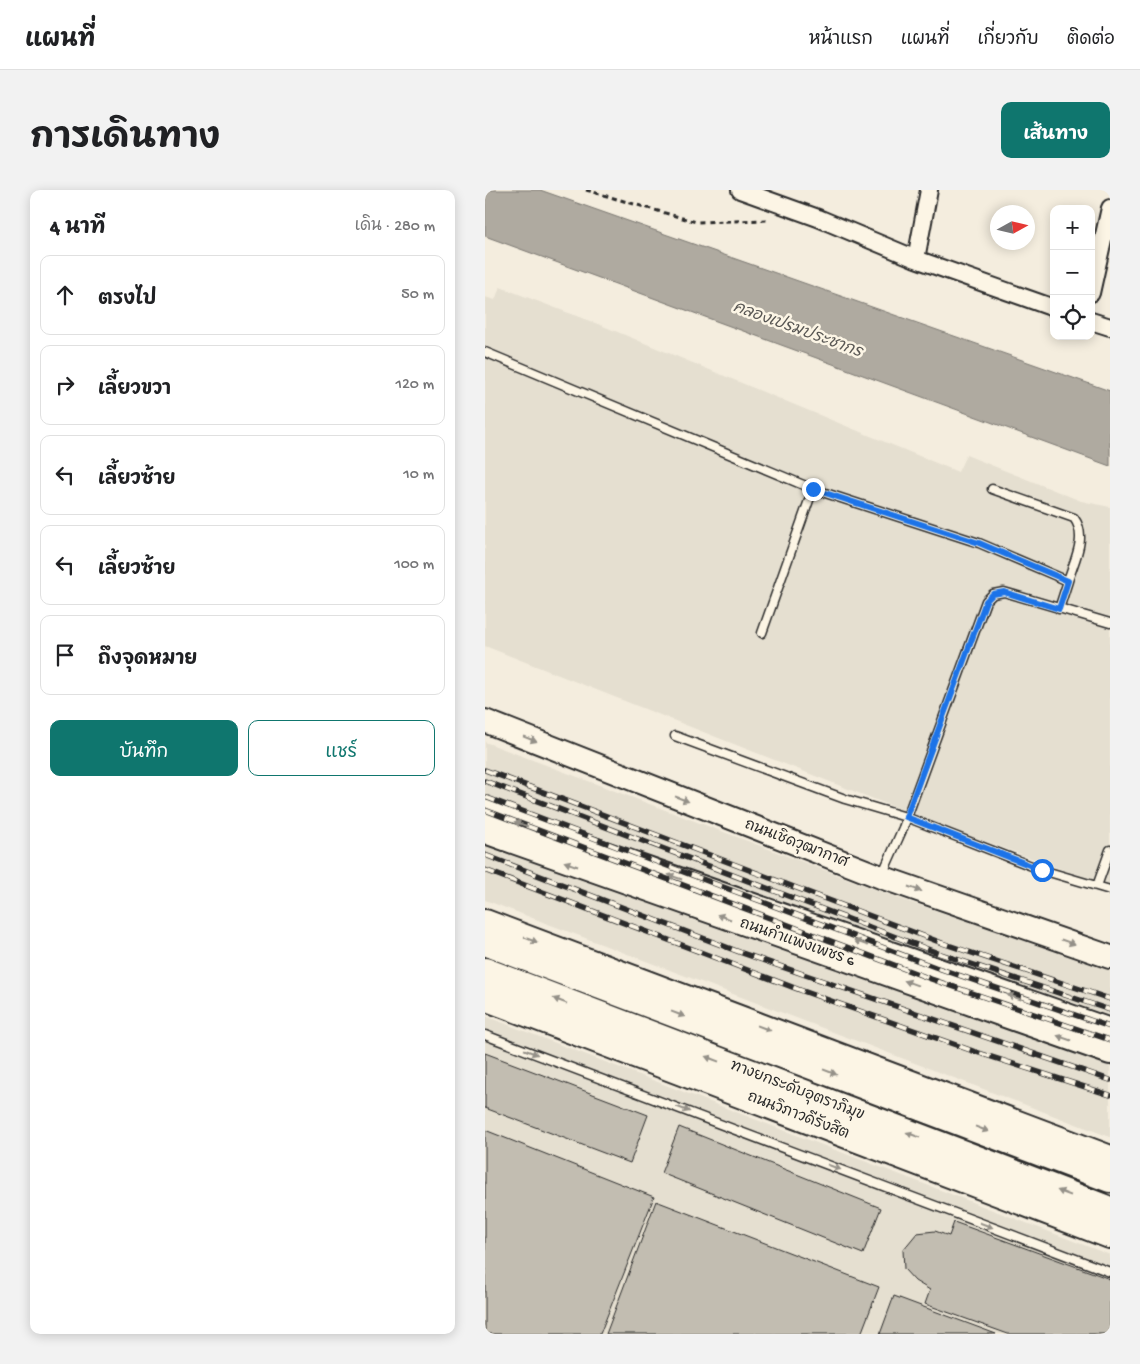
<!DOCTYPE html>
<html lang="th">
<meta charset="utf-8">
<style>
:root{--surface:#fff;--page:#f2f2f2;--text:#202124;--muted:#757577;--line:#e0e0e0;--accent:#0f766e}
body{margin:0;font-family:"Gochi Hand","Playpen Sans Thai",sans-serif;background:var(--page);color:var(--text)}
.controls{position:absolute;right:15px;top:15px;display:grid;overflow:hidden;border-radius:10px;box-shadow:0 2px 12px #0003}
.controls button{width:45px;height:45px;display:grid;place-items:center;padding:0;border:0;border-bottom:1px solid var(--line);background:var(--surface);color:var(--text);font:25px sans-serif}
.compass{position:absolute;left:505px;top:15px;width:45px;height:45px;border-radius:50%;background:var(--surface);box-shadow:0 2px 12px #0003;rotate:82deg}
.stop{position:absolute;width:15px;height:15px;margin:-11px;border:4px solid #1a73e8;border-radius:50%;background:#fff}
.stop.end{background:#1a73e8;border-color:#fff;box-shadow:0 1px 5px #0008}
.list{margin:0;padding:0;list-style:none}
h2{display:flex;justify-content:space-between;align-items:center;height:65px;margin:0;padding:0 20px;font-size:21px}
h2 small{font-size:16px;font-weight:400;color:var(--muted)}
.list li{display:grid;grid-template-columns:32px 1fr auto;gap:15px;align-items:center;box-sizing:border-box;height:80px;margin:0 10px 10px;padding:0 10px;border:1px solid var(--line);border-radius:10px}
.list b{display:block;font-size:19px;white-space:nowrap}
.list em{font-size:16px;font-style:normal;color:var(--muted)}
.actions{display:flex;gap:10px;padding:15px 20px}
.actions a{flex:1;padding:11px 0;border:1px solid var(--accent);border-radius:10px;text-align:center;font-size:18px;color:var(--accent)}
.actions .main{background:var(--accent);color:#fff}
.icon{flex:none;width:28px;height:28px;fill:none;stroke:currentColor;stroke-width:2;stroke-linecap:round;stroke-linejoin:round}
.map{position:relative;flex:none;width:625px;height:1144px;overflow:hidden;border-radius:10px}
header{display:flex;align-items:center;gap:30px;box-sizing:border-box;height:70px;padding:0 25px;background:var(--surface);border-bottom:1px solid var(--line)}
header strong{font-size:24px}
nav{display:flex;gap:28px;margin-inline-start:auto;font-size:18px}
.intro{display:flex;align-items:center;justify-content:space-between;box-sizing:border-box;height:120px;padding:0 30px}
h1{margin:0;font-size:35px}
.button{padding:12px 22px;border-radius:10px;background:var(--accent);color:#fff;font-size:18px;font-weight:700}
main{display:flex;gap:30px;padding:0 30px}
aside{flex:1;background:var(--surface);border-radius:10px;box-shadow:0 2px 12px #0003}
.map>svg:first-child{display:block}
</style>
<header>
<strong>แผนที่</strong>
<nav><a>หน้าแรก</a><a>แผนที่</a><a>เกี่ยวกับ</a><a>ติดต่อ</a></nav>
</header>
<div class="intro"><h1>การเดินทาง</h1><a class="button">เส้นทาง</a></div>
<main>
<aside>
<h2>4 นาที<small>เดิน · 280 m</small></h2>
<ul class="list">
<li><svg class="icon" aria-label="ahead" viewBox="0 0 24 24"><path d="M12 20V5M6 11l6-6 6 6"/></svg><div><b>ตรงไป</b></div><em>50 m</em></li>
<li><svg class="icon" aria-label="right" viewBox="0 0 24 24"><path d="M7 20v-9h11M14 6l5 5-5 5"/></svg><div><b>เลี้ยวขวา</b></div><em>120 m</em></li>
<li><svg class="icon" aria-label="left" viewBox="0 0 24 24"><path d="M17 20v-9H6M10 6l-5 5 5 5"/></svg><div><b>เลี้ยวซ้าย</b></div><em>10 m</em></li>
<li><svg class="icon" aria-label="left" viewBox="0 0 24 24"><path d="M17 20v-9H6M10 6l-5 5 5 5"/></svg><div><b>เลี้ยวซ้าย</b></div><em>100 m</em></li>
<li><svg class="icon" aria-label="arrive" viewBox="0 0 24 24"><path d="M6 21V4h12l-3 4 3 4H6"/></svg><div><b>ถึงจุดหมาย</b></div></li>
</ul>
<div class="actions"><a class="main">บันทึก</a><a>แชร์</a></div>
</aside>
<div class="map">
<svg width="625" height="1144" viewBox="0 0 625 1144">
<rect width="100%" height="100%" fill="#f4edde"/>
<filter id="ink" filterUnits="userSpaceOnUse"><feTurbulence type="fractalNoise" baseFrequency=".02" numOctaves="2"/><feDisplacementMap in="SourceGraphic" scale="10" xChannelSelector="R" yChannelSelector="G"/><feConvolveMatrix kernelMatrix="1 2 1 2 8 2 1 2 1" color-interpolation-filters="sRGB"/></filter>
<g filter="url(#ink)">
<path fill="#e5dfd0" d="M15,97l103,39 355,146 8,-17 115,46 29,6v380l-183,-67 -442,-174v-349l10,3z
M0,552l424,160 201,64v171l-625,-237z
M0,826l625,239v79h-625z"/>
<path fill="#afaaa0" stroke="#7a7771" d="M0,0h55l570,201v75l-625,-230z"/>
<path fill="#c2bdb1" stroke="#2b2b2b" d="M0,863l163,62 -18,48 -145,-55z
M194,937l202,81 -18,46 -202,-81z
M0,940l169,67 -54,137h-115z
M171,1011l223,86 -18,47h-255z
M469,1032l156,57v55h-102l-83,-30 5,-14 -15,-9 -11,-12 -1,-19 14,-17 18,-2 14,5z
M409,1106l102,38h-116z"/>
<g fill="none" stroke-linecap="round" stroke-linejoin="round">
<defs>
<path id="service" d="M0,162l328,137 166,54 89,38 -9,28
M507,299l82,29c14,19 0,42 -6,63
M277,443l51,-144
M190,546l170,63 61,18 136,53 68,20
M397,685l21,-47 83,-227 7,-7 11,-2 106,31
M612,696l13,-36
M0,845l625,237"/>
<path id="minor" d="M255,0l78,28 98,41 138,49
M431,69l13,-69
M606,103l19,-85
M606,131l19,6"/>
<path id="secondary" d="M0,531l396,156 229,80
M0,621l625,219
M0,642l625,221"/>
<path id="trunk" d="M0,733l625,236
M0,807l625,238"/>
<path id="motorway" d="M0,751l625,237
M0,782l625,239"/>
</defs>
<use href="#service" stroke="#2b2b2b" stroke-width="11"/>
<use href="#minor" stroke="#2b2b2b" stroke-width="20"/>
<use href="#secondary" stroke="#2b2b2b" stroke-width="26"/>
<use href="#trunk" stroke="#2b2b2b" stroke-width="30"/>
<use href="#motorway" stroke="#2b2b2b" stroke-width="31"/>
<path stroke="#2b2b2b" stroke-width="3" stroke-dasharray="5 4" stroke-linecap="butt" d="M101,0l110,32 74,-2"/>
<use href="#service" stroke="#fcf5e5" stroke-width="8"/>
<use href="#minor" stroke="#fcf5e5" stroke-width="16"/>
<use href="#secondary" stroke="#fcf5e5" stroke-width="22"/>
<use href="#trunk" stroke="#fcf5e5" stroke-width="26"/>
<use href="#motorway" stroke="#fcf5e5" stroke-width="28"/>
<defs>
<path id="rail" d="M0,580l457,173 168,56
M0,591l453,172 172,57
M0,607l450,170 175,60
M0,620l446,169 179,61
M0,665l257,98 368,127
M0,680l315,120 173,61 137,44"/>
</defs>
<use href="#rail" stroke="#2b2b2b" stroke-width="5.5"/>
<use href="#rail" stroke="#fcf5e5" stroke-width="4" stroke-dasharray="11" stroke-linecap="butt"/>
</g>
<defs><path id="oneway-solid" d="M-6-.8H1V-3.2L6.5 0L1 3.2V.8H-6Z" transform="scale(1.25)"/></defs>
<g fill="#949088">
<use href="#oneway-solid" transform="translate(45 549) rotate(21)"/>
<use href="#oneway-solid" transform="translate(197 609) rotate(21)"/>
<use href="#oneway-solid" transform="translate(36 634) rotate(-161)"/>
<use href="#oneway-solid" transform="translate(86 674) rotate(-161)"/>
<use href="#oneway-solid" transform="translate(190 687) rotate(-161)"/>
<use href="#oneway-solid" transform="translate(430 699) rotate(19)"/>
<use href="#oneway-solid" transform="translate(239 727) rotate(-161)"/>
<use href="#oneway-solid" transform="translate(46 750) rotate(21)"/>
<use href="#oneway-solid" transform="translate(583 752) rotate(19)"/>
<use href="#oneway-solid" transform="translate(376 753) rotate(-161)"/>
<use href="#oneway-solid" transform="translate(426 793) rotate(-160)"/>
<use href="#oneway-solid" transform="translate(529 807) rotate(-161)"/>
<use href="#oneway-solid" transform="translate(75 811) rotate(-159)"/>
<use href="#oneway-solid" transform="translate(193 824) rotate(21)"/>
<use href="#oneway-solid" transform="translate(279 838) rotate(21)"/>
<use href="#oneway-solid" transform="translate(579 848) rotate(-161)"/>
<use href="#oneway-solid" transform="translate(46 862) rotate(21)"/>
<use href="#oneway-solid" transform="translate(227 869) rotate(-159)"/>
<use href="#oneway-solid" transform="translate(345 882) rotate(21)"/>
<use href="#oneway-solid" transform="translate(198 919) rotate(21)"/>
<use href="#oneway-solid" transform="translate(497 939) rotate(21)"/>
<use href="#oneway-solid" transform="translate(428 945) rotate(-159)"/>
<use href="#oneway-solid" transform="translate(349 977) rotate(21)"/>
<use href="#oneway-solid" transform="translate(579 1003) rotate(-159)"/>
<use href="#oneway-solid" transform="translate(501 1035) rotate(21)"/>
</g>
</g>
<g fill="none" stroke-linecap="round" stroke-linejoin="round" filter="url(#ink)">
<path stroke="#1a73e8" stroke-width="6" d="M328,299l166,54 89,38 -9,28 -55,-17 -11,2 -7,7 -80,216 136,53"/>
</g>
<g text-anchor="middle" dominant-baseline="central" stroke-width="5" stroke-linejoin="round" paint-order="stroke">
<g font-size="15" fill="#2b2b2b" stroke="#fcf5e5">
<text transform="translate(311 654) rotate(21)">ถนนเชิดวุฒากาศ</text>
<text transform="translate(312 753) rotate(19)">ถนนกำแพงเพชร 6</text>
<text transform="translate(312 901) rotate(21)">ทางยกระดับอุตราภิมุข</text>
<text transform="translate(313 926) rotate(21)">ถนนวิภาวดีรังสิต</text>
</g>
<g font-size="16" font-style="italic" fill="#595754" stroke="#fcf5e5">
<text transform="translate(312 141) rotate(20)">คลองเปรมประชากร</text>
</g>
</g>
</svg>
<div class="controls">
<button>+</button>
<button>−</button>
<button><svg class="icon" aria-label="locate" viewBox="0 0 24 24"><circle cx="12" cy="12" r="6"/><path d="M12 2v4M12 18v4M2 12h4M18 12h4"/></svg></button>
</div>
<svg class="compass" viewBox="-18 -18 36 36"><path d="M0-13l5 13h-10z" fill="#e53935"/><path d="M0 13l5-13h-10z" fill="#757577"/></svg>
<div class="stop" style="left:557px;top:680px"></div>
<div class="stop end" style="left:328px;top:299px"></div>
</div>
</main>
